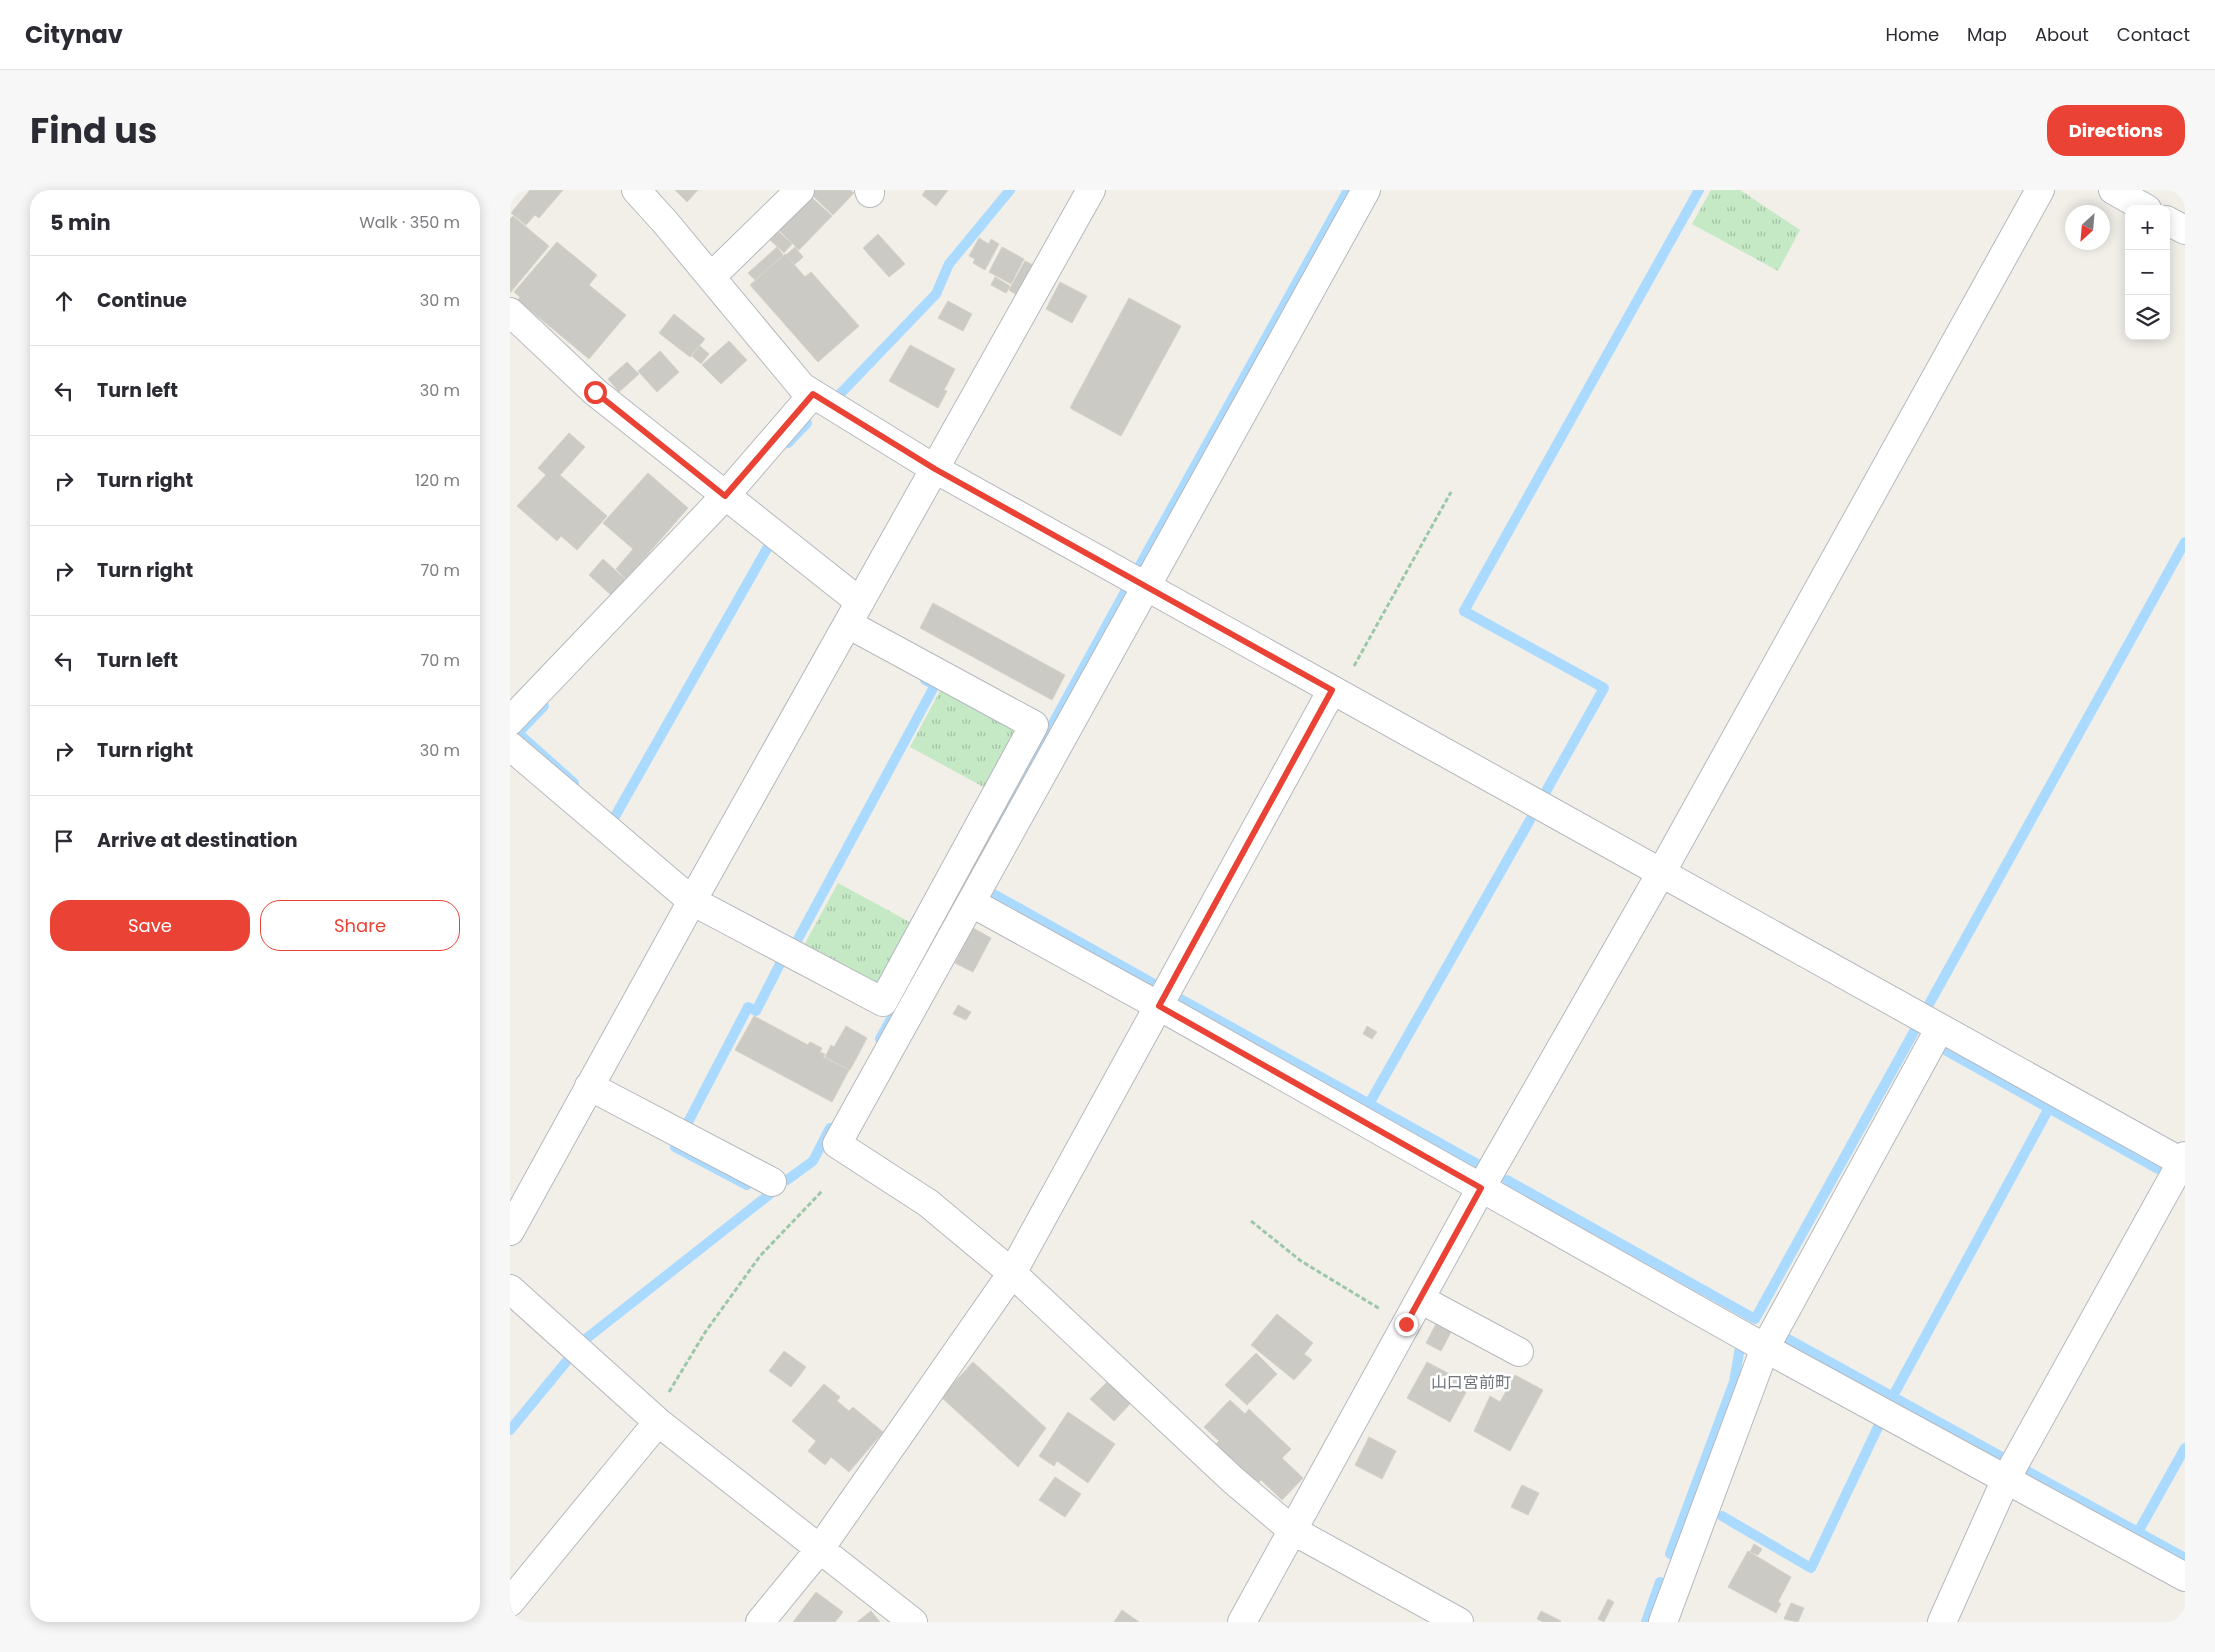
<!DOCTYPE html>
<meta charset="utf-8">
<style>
:root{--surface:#fff;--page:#f7f7f7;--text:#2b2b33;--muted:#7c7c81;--line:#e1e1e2;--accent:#ea4335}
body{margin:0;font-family:Poppins,"Noto Sans JP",sans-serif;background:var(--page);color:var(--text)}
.controls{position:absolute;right:15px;top:15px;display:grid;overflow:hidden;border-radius:10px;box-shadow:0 2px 12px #0003}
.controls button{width:45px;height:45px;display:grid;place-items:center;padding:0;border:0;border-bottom:1px solid var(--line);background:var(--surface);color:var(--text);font:25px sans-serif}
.compass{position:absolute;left:1555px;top:15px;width:45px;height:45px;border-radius:50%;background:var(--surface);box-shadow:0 2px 12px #0003;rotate:206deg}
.stop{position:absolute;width:15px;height:15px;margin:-11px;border:4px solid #ea4335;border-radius:50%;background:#fff}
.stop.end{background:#ea4335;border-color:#fff;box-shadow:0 1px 5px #0008}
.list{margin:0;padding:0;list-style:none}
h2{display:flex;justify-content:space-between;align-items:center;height:65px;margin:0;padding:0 20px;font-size:21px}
h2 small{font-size:16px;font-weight:400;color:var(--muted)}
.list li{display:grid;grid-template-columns:32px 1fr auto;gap:15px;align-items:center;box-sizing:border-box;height:90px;padding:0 20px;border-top:1px solid var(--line)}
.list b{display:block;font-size:19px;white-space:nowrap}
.list em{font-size:16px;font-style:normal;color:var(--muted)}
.actions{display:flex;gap:10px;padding:15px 20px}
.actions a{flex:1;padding:11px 0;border:1px solid var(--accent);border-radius:20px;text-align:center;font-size:18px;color:var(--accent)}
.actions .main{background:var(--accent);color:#fff}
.icon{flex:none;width:28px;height:28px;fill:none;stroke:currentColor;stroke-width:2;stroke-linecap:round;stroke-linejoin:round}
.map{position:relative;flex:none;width:1675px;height:1432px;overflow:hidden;border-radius:20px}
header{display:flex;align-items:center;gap:30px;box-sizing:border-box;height:70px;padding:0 25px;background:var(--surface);border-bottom:1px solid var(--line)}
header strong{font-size:24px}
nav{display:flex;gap:28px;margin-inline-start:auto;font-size:18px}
.intro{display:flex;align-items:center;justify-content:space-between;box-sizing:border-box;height:120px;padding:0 30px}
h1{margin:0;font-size:35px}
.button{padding:12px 22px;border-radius:20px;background:var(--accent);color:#fff;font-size:18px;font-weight:700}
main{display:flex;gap:30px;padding:0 30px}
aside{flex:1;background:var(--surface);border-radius:20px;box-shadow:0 2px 12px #0003}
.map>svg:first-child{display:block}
</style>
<header>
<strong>Citynav</strong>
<nav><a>Home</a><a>Map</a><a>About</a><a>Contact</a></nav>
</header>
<div class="intro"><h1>Find us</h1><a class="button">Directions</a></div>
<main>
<aside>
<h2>5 min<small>Walk · 350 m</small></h2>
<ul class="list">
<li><svg class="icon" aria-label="ahead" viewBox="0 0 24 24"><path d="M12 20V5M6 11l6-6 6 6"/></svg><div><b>Continue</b></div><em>30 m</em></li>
<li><svg class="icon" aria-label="left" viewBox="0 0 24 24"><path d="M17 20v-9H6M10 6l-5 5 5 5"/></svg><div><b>Turn left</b></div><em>30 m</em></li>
<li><svg class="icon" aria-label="right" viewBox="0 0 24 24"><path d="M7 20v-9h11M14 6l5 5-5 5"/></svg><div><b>Turn right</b></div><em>120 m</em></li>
<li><svg class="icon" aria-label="right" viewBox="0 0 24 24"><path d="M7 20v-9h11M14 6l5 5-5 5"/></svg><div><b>Turn right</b></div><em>70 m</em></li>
<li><svg class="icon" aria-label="left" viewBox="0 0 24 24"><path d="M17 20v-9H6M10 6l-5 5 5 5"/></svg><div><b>Turn left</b></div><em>70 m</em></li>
<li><svg class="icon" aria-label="right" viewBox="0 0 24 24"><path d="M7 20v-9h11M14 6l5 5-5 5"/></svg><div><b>Turn right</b></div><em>30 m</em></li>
<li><svg class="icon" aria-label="arrive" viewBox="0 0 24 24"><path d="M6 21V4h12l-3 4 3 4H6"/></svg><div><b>Arrive at destination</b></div></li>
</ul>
<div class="actions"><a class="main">Save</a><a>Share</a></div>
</aside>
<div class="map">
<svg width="1675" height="1432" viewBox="0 0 1675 1432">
<defs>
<pattern id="grass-tufts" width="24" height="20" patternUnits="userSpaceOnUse" patternTransform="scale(1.25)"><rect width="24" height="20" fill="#c5e8c5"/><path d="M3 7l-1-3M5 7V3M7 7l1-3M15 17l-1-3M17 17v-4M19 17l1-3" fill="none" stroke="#a3c0a4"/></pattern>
</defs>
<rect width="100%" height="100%" fill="#f1efe8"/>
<path fill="url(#grass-tufts)" d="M1201,0h29l60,40 -22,41 -86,-47z
M433,495l75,40 -27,66 -81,-44z
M328,693l77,42 -31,57h-17l-64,-35z"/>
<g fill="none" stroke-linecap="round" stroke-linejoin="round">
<path stroke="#aadaff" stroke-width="10" d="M330,204l96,-100 13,-30 61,-74
M278,253l19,-20
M629,377l209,-377
M34,516l-26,27 56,50
M1035,603l59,-105 -140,-77 235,-421
M104,628l155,-273
M480,702l168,94
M288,749l137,-254 -10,-5
M667,807l306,170
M1418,816l257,-464
M370,849l245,-447
M1433,859l215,120
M859,914l161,-284
M176,936l62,-119 8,4 26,-51
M165,957l72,38
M277,990l26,-19 17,-33
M997,990l248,139 161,-291
M77,1148l183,-144
M1276,1148l214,118
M1383,1206l156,-288
M0,1240l56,-68
M1517,1281l158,87
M1212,1326l89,52 68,-143
M1628,1342l47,-84
M1160,1364l64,-172 6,-35
M1136,1432l14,-40"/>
</g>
<path fill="#cccac5" stroke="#d6d1c6" d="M20,0h33l-24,28 -4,-3 -9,10 -15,-12z
M165,0h23l-11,12z
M305,0h35l4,3 -21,22 -22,-21z
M416,0h22l-12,16 -14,-11z
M299,5l23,21 -33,34 -22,-22z
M3,26l36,30 -39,47v-74z
M265,38l17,16 -8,9 -17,-16z
M368,44l27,30 -16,13 -26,-29z
M469,48l10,6 2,-5 8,5 -14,26 -12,-7 2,-4 -6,-3z
M47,52l40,33 -8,10 37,30 -37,44 -71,-59 2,-3 -6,-5z
M267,57l6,8 -28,25 -7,-7z
M285,57l8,10 -9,8 -8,-10z
M492,57l22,12 -13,25 -22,-12z
M275,64l20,23 6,-5 48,54 -41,36 -68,-77z
M515,71l8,4 -16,30 -8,-5z
M485,87l15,9 -4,7 -15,-8z
M550,92l27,14 -15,27 -26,-14z
M619,108l52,28 -60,110 -51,-28z
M438,111l24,13 -9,17 -25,-13z
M164,124l31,25 -15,18 -31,-24z
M219,151l18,19 -26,24 -19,-19z
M400,155l45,24 -11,21 3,1 -9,17 -49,-27z
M190,156l9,8 -8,10 -9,-8z
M150,161l19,21 -22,20 -19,-21z
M117,172l12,12 -20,18 -11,-13z
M59,243l16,14 -25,28 47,41 -30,34 -16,-14 -4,5 -40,-35 29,-31 -8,-7z
M138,283l40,35 -62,71 -10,-10 17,-20 -30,-26z
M93,369l23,21 -14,16 -23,-21z
M423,413l132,72 -13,25 -132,-72z
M463,738l18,10 -18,34 -18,-9z
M448,815l13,7 -5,8 -13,-6z
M244,826l54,29 2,-3 12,6 -2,4 5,2 -2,3 26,13 -17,32 -97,-52z
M336,836l21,12 -17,32 -25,-13 6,-12 3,2z
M857,836l10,6 -5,7 -9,-5z
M767,1124l36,29 -9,11 8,6 -18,20 -43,-35z
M926,1134l15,8 -10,19 -15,-8z
M274,1161l22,16 -15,20 -22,-16z
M746,1163l21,21 -30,31 -22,-20z
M463,1172l73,66 -28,39 -77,-70z
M917,1172l43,23 -20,37 -43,-24z
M1005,1185l28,15 -33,61 -36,-20 16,-35 10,6z
M598,1191l23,22 -17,18 -24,-22z
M314,1194l16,13 -3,4 12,10 4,-4 30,25 -34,40 -18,-15 -6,8 -17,-14 8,-10 -24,-20z
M720,1210l15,14 4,-5 42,40 -9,9 21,20 -21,22 -21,-20 -4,4 -41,-40 3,-3 -15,-14z
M558,1222l47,32 -27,39 -31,-22 -3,5 -15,-10z
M859,1247l27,14 -14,28 -27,-14z
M545,1287l26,17 -16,23 -26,-17z
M1012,1295l17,8 -11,22 -17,-8z
M1244,1354l8,5 -4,6 -8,-3z
M1238,1361l43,26 -13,25 3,2 -5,9 -48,-26z
M306,1402l27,20 -8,10h-42z
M1098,1409l6,3 -10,20 -6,-3z
M1281,1413l13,5 -6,14 -14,-3z
M612,1420l17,12h-25z
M361,1421l9,11h-23z
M1031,1421l20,10 -1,1h-17l-6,-3z"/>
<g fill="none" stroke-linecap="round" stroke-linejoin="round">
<defs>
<path id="minor" d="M126,0l29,32 137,165 133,82 1250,695
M359,0l1,3
M856,0l-529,954 91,59 84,70 221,207 59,50 167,92
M1603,0l34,19
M1656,30l19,10
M201,87l89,-87
M0,122l85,80 265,210
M0,531l215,-225 88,-102
M0,556l182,155 191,101 151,-277 -186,-101
M462,713l187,103 606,342 420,229
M79,896l183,96
M0,1041l182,-330 399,-711
M0,1099l148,133 255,200
M910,1109l99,53
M0,1412l148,-180
M250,1432l59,-72 193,-277 320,-583
M732,1432l239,-434 180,-315 379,-683
M1153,1432l102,-274 175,-320
M1432,1432l64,-143 179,-323"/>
</defs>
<use href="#minor" stroke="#b5b8bc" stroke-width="30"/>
<path stroke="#9cc7a9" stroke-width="3" stroke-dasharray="5 2.5" stroke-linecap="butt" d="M844,476l97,-174
M741,1031l50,40 79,48
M159,1202l37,-61 54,-75 63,-66"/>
<use href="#minor" stroke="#fff" stroke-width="28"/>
</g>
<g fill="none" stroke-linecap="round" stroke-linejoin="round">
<path stroke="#ea4335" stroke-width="6" d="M85,202l130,104 88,-102 122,75 397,221 -173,316 322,182 -75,136"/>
</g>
<g text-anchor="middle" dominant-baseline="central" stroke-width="5" stroke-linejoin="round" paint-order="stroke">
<g font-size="16" fill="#70757a" stroke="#fff">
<text x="961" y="1192">山口宮前町</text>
</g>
</g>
</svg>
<div class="controls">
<button>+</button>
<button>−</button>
<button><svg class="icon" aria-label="layers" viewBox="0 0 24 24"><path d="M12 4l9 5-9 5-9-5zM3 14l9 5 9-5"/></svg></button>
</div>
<svg class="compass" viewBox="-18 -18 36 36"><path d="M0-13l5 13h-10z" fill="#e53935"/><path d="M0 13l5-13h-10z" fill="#7c7c81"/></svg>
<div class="stop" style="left:85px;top:202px"></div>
<div class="stop end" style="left:896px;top:1134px"></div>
</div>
</main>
